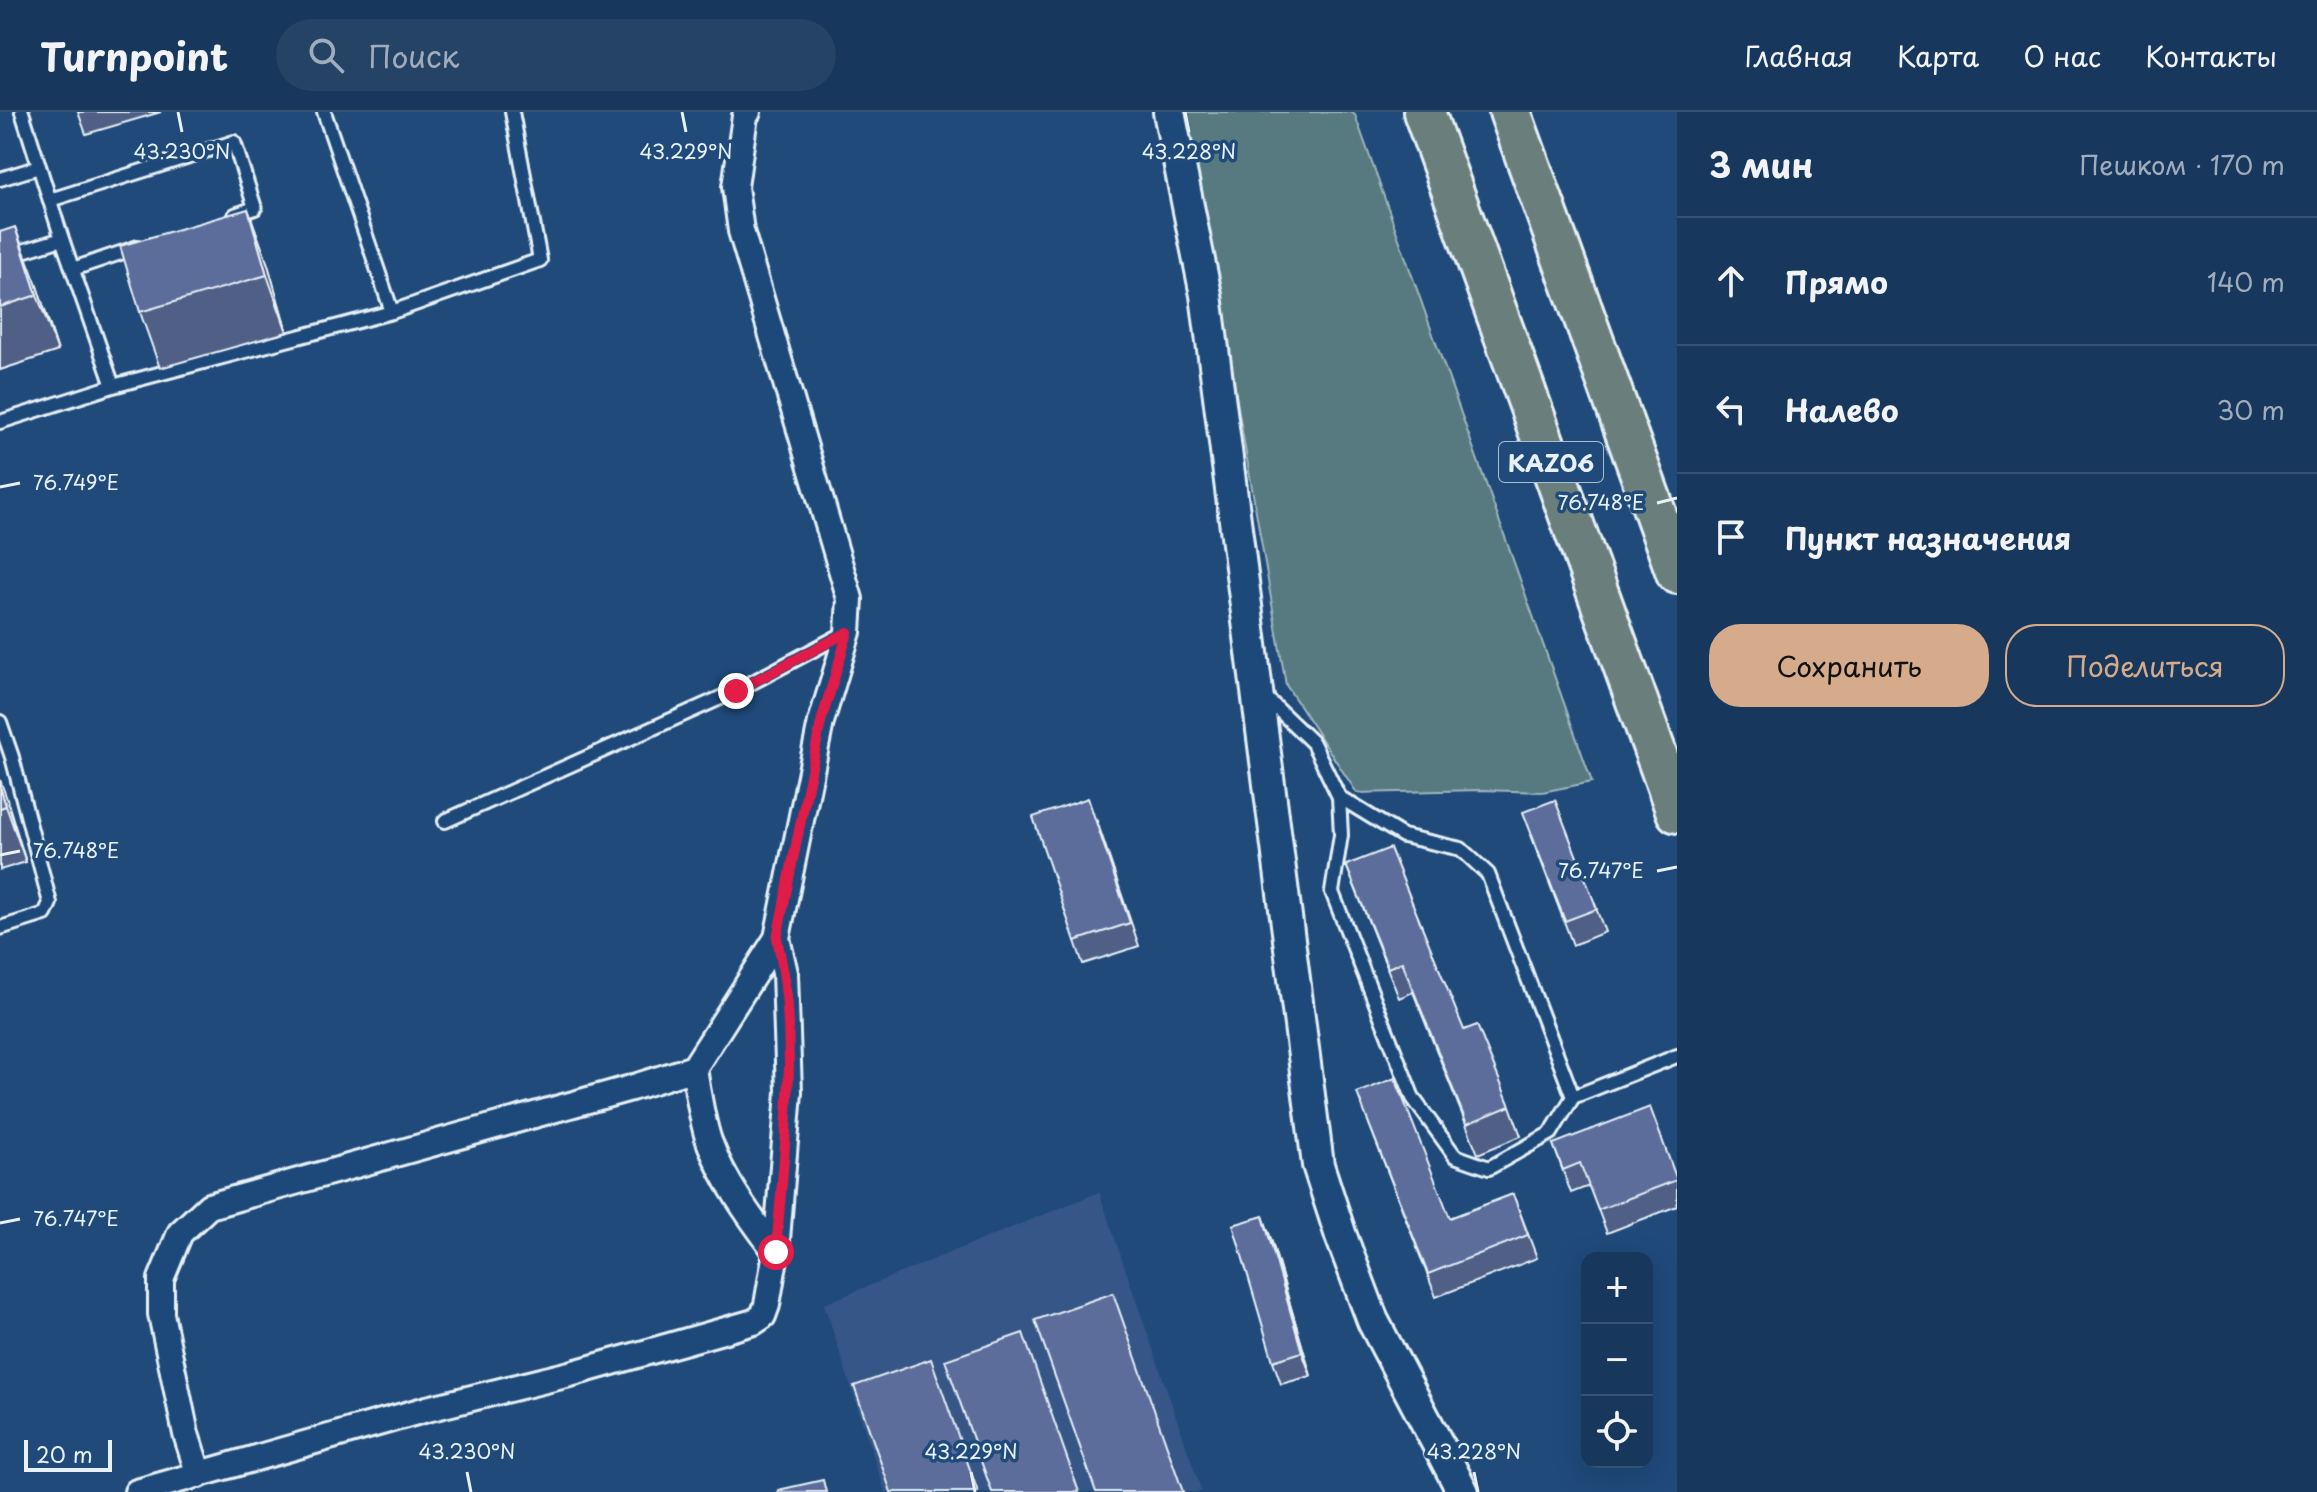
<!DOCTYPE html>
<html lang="ru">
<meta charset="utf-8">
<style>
:root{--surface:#17385c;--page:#244365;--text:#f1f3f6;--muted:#9eacbb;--line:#365272;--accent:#d6ab8b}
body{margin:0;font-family:"Playpen Sans",sans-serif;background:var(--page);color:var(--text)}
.controls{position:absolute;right:24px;bottom:24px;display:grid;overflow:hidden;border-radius:16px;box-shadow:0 8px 32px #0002}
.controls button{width:72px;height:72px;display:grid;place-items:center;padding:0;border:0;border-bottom:2px solid var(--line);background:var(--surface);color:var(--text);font:40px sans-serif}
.scale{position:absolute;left:24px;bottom:20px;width:88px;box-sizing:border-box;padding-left:8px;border:4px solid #e8f1f8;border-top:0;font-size:22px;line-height:28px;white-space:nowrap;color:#e8f1f8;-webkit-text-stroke:6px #1f4a7a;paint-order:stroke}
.stop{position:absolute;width:24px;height:24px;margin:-18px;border:6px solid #e11d48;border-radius:50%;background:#fff}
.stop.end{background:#e11d48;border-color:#fff;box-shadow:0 2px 8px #0008}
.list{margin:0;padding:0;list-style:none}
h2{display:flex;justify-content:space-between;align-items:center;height:104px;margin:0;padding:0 32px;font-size:34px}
h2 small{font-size:26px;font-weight:400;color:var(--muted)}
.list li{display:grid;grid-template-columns:52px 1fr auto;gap:24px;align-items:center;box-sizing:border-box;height:128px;padding:0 32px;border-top:2px solid var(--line)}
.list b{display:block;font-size:30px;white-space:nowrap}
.list em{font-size:26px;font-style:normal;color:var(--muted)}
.actions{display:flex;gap:16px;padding:24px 32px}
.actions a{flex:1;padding:18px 0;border:2px solid var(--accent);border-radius:32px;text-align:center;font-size:28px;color:var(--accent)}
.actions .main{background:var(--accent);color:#111}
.icon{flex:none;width:44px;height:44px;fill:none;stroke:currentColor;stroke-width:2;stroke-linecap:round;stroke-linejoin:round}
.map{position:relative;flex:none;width:1677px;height:1380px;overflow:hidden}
header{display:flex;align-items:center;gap:48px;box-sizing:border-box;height:112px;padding:0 40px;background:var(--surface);border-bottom:2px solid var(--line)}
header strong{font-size:38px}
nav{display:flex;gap:44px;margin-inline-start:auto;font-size:28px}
.search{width:560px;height:72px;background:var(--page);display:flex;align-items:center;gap:20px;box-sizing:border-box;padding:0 28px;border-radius:44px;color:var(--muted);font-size:30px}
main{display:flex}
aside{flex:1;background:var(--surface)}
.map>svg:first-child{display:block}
</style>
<header>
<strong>Turnpoint</strong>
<div class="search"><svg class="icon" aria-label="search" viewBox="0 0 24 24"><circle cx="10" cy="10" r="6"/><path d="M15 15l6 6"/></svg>Поиск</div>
<nav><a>Главная</a><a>Карта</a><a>О нас</a><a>Контакты</a></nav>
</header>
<main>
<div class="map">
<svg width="1677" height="1380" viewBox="0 0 1677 1380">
<rect width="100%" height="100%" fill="#1f4a7a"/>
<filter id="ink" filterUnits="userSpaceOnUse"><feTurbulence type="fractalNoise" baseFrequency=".0125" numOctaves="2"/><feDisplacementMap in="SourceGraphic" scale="16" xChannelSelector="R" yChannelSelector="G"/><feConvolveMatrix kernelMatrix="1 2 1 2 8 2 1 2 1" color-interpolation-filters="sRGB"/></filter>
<g filter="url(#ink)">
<path fill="#365786" d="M1099,1080l103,300h-317l-61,-188z"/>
<path fill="#567a80" stroke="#9fb6bc" stroke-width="2" d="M1187,0h164l4,3 237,667 -50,10 -61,-2 -124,3 -71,-108z"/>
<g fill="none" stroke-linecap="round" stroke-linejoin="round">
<defs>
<path id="service" d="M22,0l40,127 51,147
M324,0l68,200
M0,67l39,-12
M50,88l184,-58 21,66 -20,7
M0,146l62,-19
M73,157l65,-22
M0,310l113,-36 279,-74 148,-52 -28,-148
M1262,582l51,49 26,54 64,39 58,13 27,25 85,223 104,-41
M0,610l12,35 38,146 -5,11 -45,14
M1339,685l2,38 -9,57 81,206 42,58 34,12 62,-35 22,-36
M445,709l291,-130 109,-58"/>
<path id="minor" d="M748,0l-3,4 -10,71 6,44 109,368 -2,33 -27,90 -44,216 -83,130c4,24 7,49 15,73 15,41 41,76 67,111
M199,1363l-13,-41 -25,-120v-35l19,-46 29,-27 422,-118 63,-20
M137,1380l290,-83 143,-35 184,-52 9,-6 4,-11 9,-53 13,-160 -4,-119 -8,-35"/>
<path id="tertiary" d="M1169,0l37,183 112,870 23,71 32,85 90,171"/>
<path id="trunk" d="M1424,0l253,700
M1510,0l167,461"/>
</defs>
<use href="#service" stroke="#e8f1f8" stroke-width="18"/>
<use href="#minor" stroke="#e8f1f8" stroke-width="30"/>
<use href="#tertiary" stroke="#e8f1f8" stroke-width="36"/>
<use href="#trunk" stroke="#e8f1f8" stroke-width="46"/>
<use href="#service" stroke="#1f4a7a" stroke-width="12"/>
<use href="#minor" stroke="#1f4a7a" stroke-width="24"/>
<use href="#tertiary" stroke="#1f4a7a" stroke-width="30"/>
<use href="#trunk" stroke="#6b7f7c" stroke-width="40"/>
</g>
<path fill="#505e85" stroke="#e8f1f8" stroke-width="2" d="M78,0h83l-75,22z
M248,97l20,56 19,67 -127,36 -20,-56z
M0,120l36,51 22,68 -58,19z
M0,668l26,82 -26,8z
M1555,688l50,132 -32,13 -42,-110z
M1097,709l42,125 -56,18 -8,-23z
M1346,753l118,165 46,76 11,30 -43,18 -65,-162 -14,6z
M1366,1004l84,102 63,-24 24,64 -101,39z
M1553,1032l124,34v28l-70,27 -18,-47 -18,7z
M1263,1104l8,23 40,137 -30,8 -8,-23z"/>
<path fill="#414c6c" stroke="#e8f1f8" stroke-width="2" d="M248,97l20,56 19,67 -20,-57z
M15,115l21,56 22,68 -21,-56z
M0,668l6,16 20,66 -20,-56 -6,-19z
M1263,1104l8,23 40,137 -9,-24z"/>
<path fill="#5d6d9b" stroke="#e8f1f8" stroke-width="2" d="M248,97l19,66 -127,37 -20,-66z
M15,115l22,68 -37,12v-75z
M0,675l6,19 -6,2z
M1088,686l42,125 -55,18 -42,-124z
M1555,688l42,109 -32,12 -42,-109z
M1390,736l74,182 13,-5 33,81 -43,18 -65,-162 -14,6 -42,-103z
M1395,966l55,140 63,-24 15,41 -100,39 -71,-181z
M1650,995l27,73 -79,30 -18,-47 -17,7 -10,-26z
M1263,1104l39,136 -29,9 -40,-136z
M1113,1181l70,199h-87l-61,-172z
M1023,1221l56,159h-87l-47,-132z
M931,1247l47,133h-87l-37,-106z
M823,1368l3,12h-48v-2z"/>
</g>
<g fill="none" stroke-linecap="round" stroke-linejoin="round" filter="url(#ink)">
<path stroke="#e11d48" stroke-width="10" d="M736,579l112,-59 -27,90 -44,216c23,103 7,211 -1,314"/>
</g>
<path fill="none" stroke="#e8f1f8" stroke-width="3" d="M178,0l4,20M682,0l4,20M1185,0l4,20M0,375l20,-4M1657,391l20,-5M0,743l20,-4M1657,759l20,-4M0,1111l20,-4M467,1360l4,20M971,1360l4,20M1474,1360l4,20"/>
<g text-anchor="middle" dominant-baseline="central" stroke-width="7" stroke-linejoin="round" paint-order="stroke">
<rect fill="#1f4a7a" stroke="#acbfd2" stroke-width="2" x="1499" y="330" width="104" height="40" rx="6"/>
<g font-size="24" font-weight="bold" fill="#e8f1f8">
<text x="1551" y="350">KАZ06</text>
</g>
</g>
<g font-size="20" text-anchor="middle" fill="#e8f1f8" stroke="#1f4a7a" stroke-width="7" stroke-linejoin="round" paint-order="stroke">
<text x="182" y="47">43.230°N</text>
<text x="686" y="47">43.229°N</text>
<text x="1189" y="47">43.228°N</text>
<text x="76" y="378">76.749°E</text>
<text x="1601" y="398">76.748°E</text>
<text x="76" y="746">76.748°E</text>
<text x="1601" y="766">76.747°E</text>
<text x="76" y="1114">76.747°E</text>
<text x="467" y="1347">43.230°N</text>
<text x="971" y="1347">43.229°N</text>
<text x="1474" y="1347">43.228°N</text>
</g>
</svg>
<div class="controls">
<button>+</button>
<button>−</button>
<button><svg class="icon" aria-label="locate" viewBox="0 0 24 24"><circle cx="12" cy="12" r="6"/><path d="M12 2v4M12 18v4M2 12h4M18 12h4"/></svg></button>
</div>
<div class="scale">20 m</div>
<div class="stop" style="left:776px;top:1140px"></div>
<div class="stop end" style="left:736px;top:579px"></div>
</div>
<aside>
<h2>3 мин<small>Пешком · 170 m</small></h2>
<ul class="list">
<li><svg class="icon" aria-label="ahead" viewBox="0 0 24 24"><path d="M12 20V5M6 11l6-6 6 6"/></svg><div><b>Прямо</b></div><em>140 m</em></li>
<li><svg class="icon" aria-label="left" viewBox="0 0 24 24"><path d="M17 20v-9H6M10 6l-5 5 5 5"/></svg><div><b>Налево</b></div><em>30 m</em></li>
<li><svg class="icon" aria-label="arrive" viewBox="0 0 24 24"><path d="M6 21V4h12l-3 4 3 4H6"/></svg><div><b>Пункт назначения</b></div></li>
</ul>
<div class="actions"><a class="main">Сохранить</a><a>Поделиться</a></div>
</aside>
</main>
